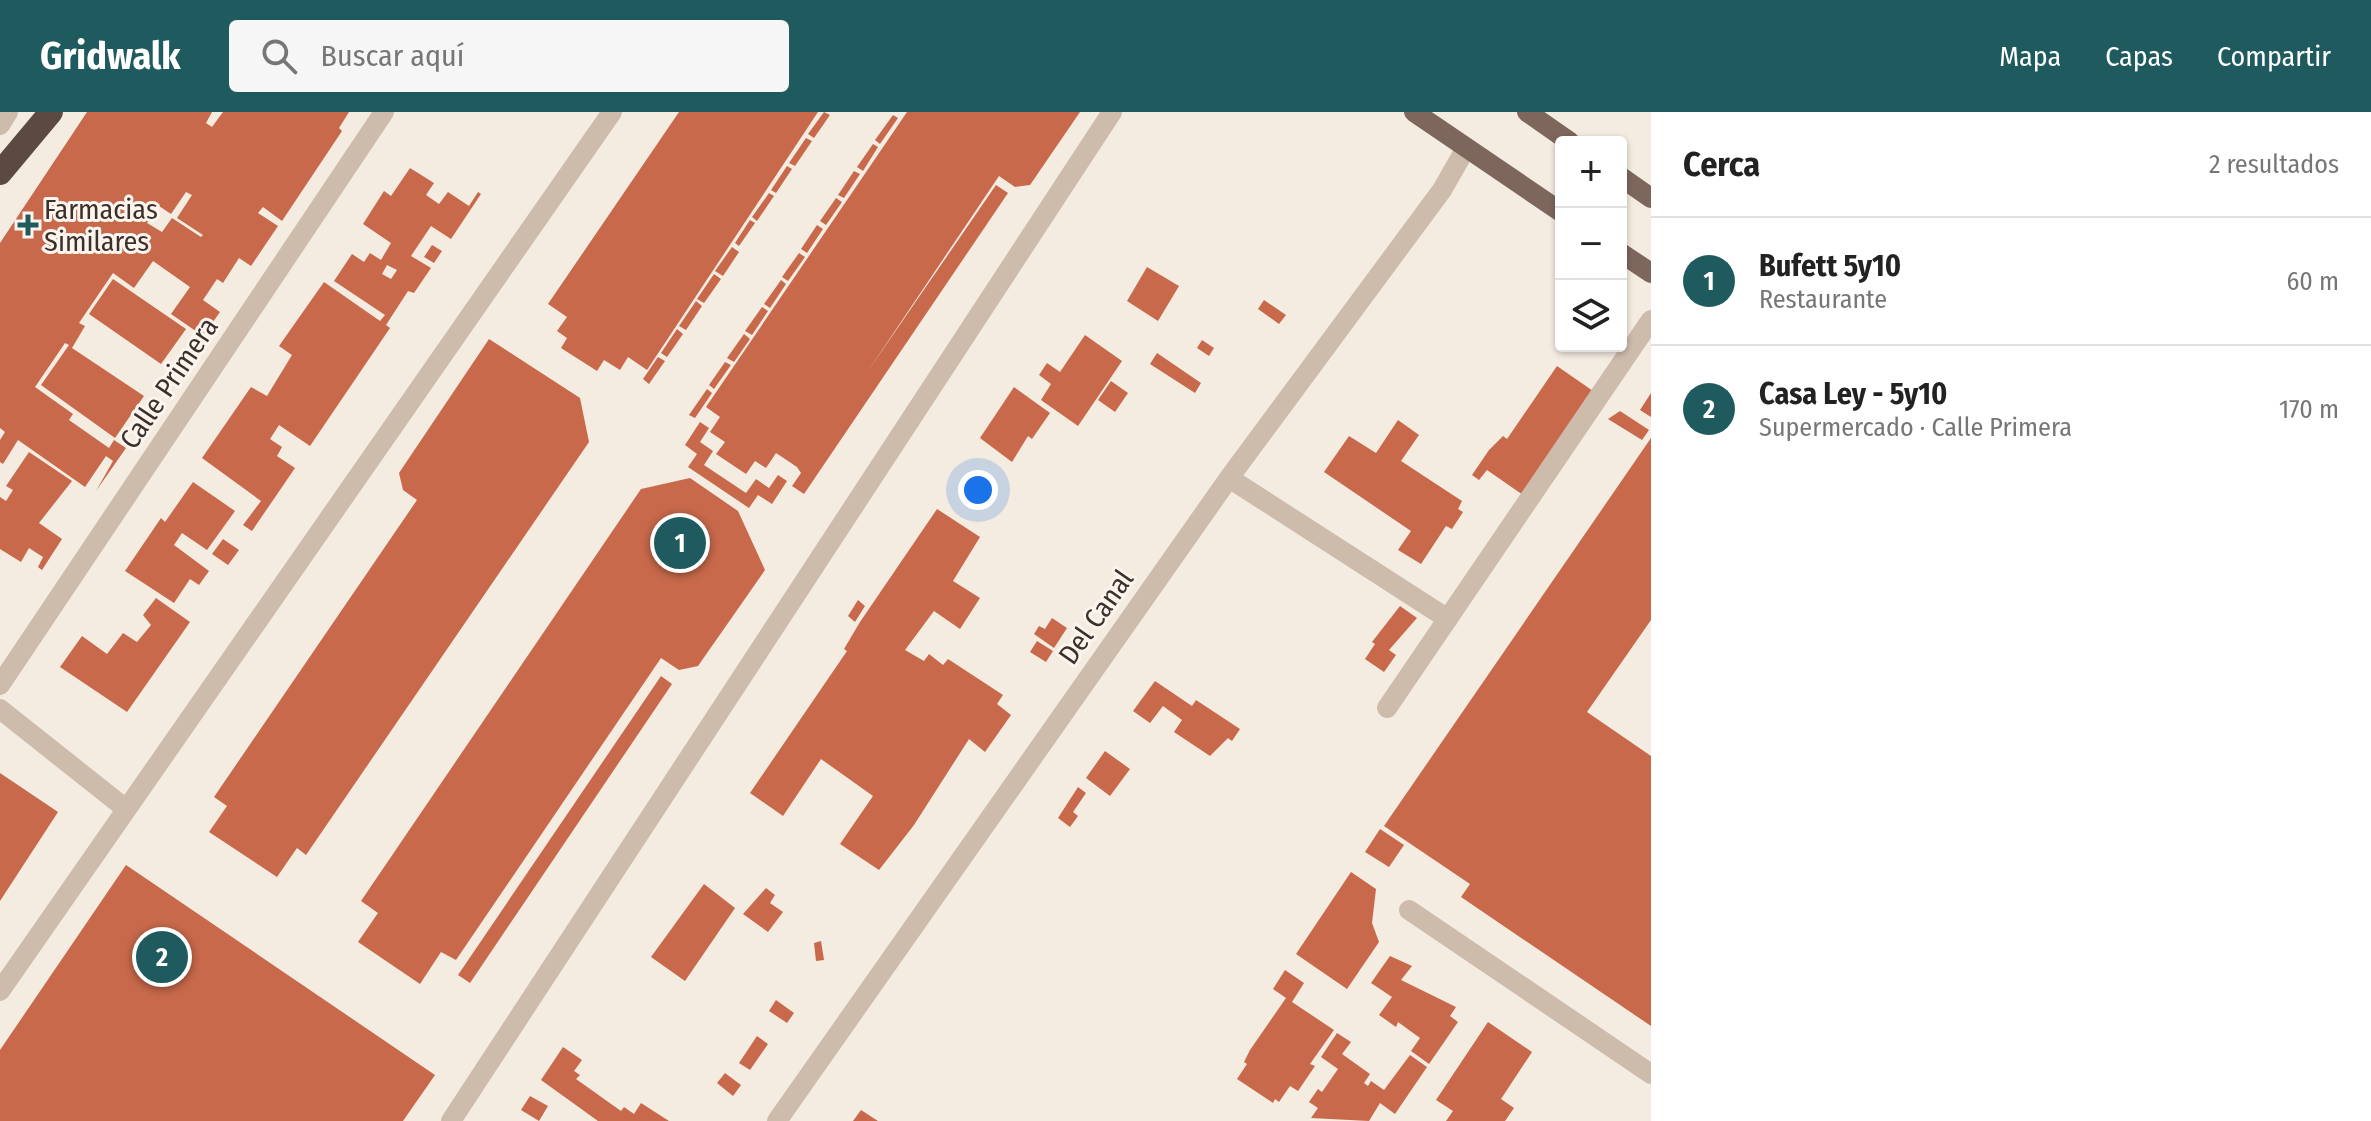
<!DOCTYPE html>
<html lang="es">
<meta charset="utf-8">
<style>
:root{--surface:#fff;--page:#f6f6f6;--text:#222;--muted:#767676;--line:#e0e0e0;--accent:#1f5a5e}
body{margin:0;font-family:"Fira Sans Condensed",sans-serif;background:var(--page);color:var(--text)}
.controls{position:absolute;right:24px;top:24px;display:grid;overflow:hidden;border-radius:8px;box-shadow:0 2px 6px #0004}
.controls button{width:72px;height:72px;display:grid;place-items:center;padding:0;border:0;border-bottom:2px solid var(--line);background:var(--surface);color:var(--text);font:40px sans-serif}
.you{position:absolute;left:978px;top:378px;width:28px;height:28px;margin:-20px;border:6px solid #fff;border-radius:50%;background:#1a73e8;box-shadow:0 0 0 12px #1a73e833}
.badge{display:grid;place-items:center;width:52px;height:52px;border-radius:50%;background:var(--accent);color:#fff;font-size:26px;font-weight:700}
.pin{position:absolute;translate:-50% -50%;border:4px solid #fff;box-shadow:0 2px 8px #0006}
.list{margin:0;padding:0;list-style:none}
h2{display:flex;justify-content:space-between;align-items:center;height:104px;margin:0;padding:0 32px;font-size:34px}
h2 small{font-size:26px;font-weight:400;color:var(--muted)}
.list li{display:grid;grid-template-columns:52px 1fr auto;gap:24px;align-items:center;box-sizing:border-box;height:128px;padding:0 32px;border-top:2px solid var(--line)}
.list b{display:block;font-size:30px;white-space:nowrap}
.list p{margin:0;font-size:26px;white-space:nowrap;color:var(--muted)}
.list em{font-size:26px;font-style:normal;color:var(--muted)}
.icon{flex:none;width:44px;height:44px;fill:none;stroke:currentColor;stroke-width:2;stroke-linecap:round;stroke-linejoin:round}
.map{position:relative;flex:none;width:1651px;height:1009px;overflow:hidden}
header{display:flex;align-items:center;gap:48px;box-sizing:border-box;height:112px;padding:0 40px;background:var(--accent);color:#fff}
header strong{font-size:38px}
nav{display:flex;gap:44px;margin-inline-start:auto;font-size:28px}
.search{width:560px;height:72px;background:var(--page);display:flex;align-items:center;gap:20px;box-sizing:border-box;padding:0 28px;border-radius:8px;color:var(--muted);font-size:30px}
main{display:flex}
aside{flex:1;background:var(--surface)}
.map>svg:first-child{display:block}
</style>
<header>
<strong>Gridwalk</strong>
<div class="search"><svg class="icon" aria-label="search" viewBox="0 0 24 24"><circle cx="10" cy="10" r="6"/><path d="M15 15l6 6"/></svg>Buscar aquí</div>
<nav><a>Mapa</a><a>Capas</a><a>Compartir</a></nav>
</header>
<main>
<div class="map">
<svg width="1651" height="1009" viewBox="0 0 1651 1009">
<rect width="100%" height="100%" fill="#f4ebe1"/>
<path fill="#c8694b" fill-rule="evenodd" d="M87,0h125l-6,11 6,4 11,-15h126l-10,16 3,3 -60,90 -19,-14 -5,6 20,13 -27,40 -12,-8 -16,25 -6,-4 -14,21 17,12 -17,24 -32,-22 19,-27 -37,-26 -19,27 -21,-15 -34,50 6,3 -13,22 72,48 -29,42 -74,-53 28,-40 -4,-2 -30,44 38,27 -4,6 40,28 5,-8 12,8 -30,43 17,-30 -7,-5 -21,31 -67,-47 -15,24 -3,-2v-22l5,-8 -5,-4v-185zM186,80l6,3 -15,23 26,17 -2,2 -29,-19 -10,14 -15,-9 12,-17 12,8z
M679,0h139l-171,258 -19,-13 -8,13 -16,-10 -7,11 -36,-23 6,-10 -10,-7 10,-14 -19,-13z
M824,0l6,3 -16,23 -6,-4z
M907,0h173l-50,73 -15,2 -16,-11 -131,195 128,-186 12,8 -204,301 -12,-8 9,-13 -4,-6 -21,-14 -10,15 -11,-7 -9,13 -30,-20 9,-12 -15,-10 10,-15 -14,-10z
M893,3l5,3 -18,26 -5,-4z
M806,26l6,3 -17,25 -6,-3z
M873,32l5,3 -15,24 -6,-4z
M787,54l5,3 -16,24 -5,-3z
M410,56l24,15 -8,12 13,9 9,-12 21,14 9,-14 3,2 -30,45 -20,-13 -20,30 20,12 -17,25 -6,-2 -22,34 4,3 -80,118 -31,-21 -9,14 12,8 -5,9 18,12 -43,63 -9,-6 18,-24 -59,-43 49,-71 16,9 25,-41 -13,-9 45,-64 56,39 5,-6 -51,-34 18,-27 12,8 6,-9 11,7 10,-17 -28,-19 21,-33 7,5zM387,153l10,5 -6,9 -9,-5z
M854,59l6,3 -16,24 -6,-3z
M769,81l5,3 -17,25 -5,-4z
M836,86l6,4 -16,23 -6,-4z
M750,108l5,3 -16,23 -4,-3z
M817,113l6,4 -16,24 -6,-4z
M432,133l10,6 -8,12 -10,-6z
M732,135l7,5 -16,24 -8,-5z
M799,141l6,4 -17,24 -6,-4z
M1147,155l32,19 -21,35 -31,-20z
M714,162l7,5 -17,24 -7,-4z
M113,167l73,50 -25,35 -72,-50z
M781,168l5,4 -16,24 -6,-4z
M1264,188l22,15 -7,9 -21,-15z
M696,189l6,5 -16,24 -7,-4z
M762,195l6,4 -16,24 -7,-4z
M677,217l6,5 -16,23 -6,-4z
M744,222l6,5 -16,23 -7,-4z
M1085,223l37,26 -44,65 -37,-26 10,-16 -12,-9 8,-12 13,9z
M489,227l91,59 9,44 -283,413 -9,-7 -20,29 -68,-45 18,-26 -13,-9 203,-297 -14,-10 -4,-17z
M1202,228l12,8 -5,8 -12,-8z
M1157,241l44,30 -6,10 -45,-29z
M658,245l7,4 -16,23 -6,-5z
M725,250l6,3 -17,24 -5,-4z
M1557,254l36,25 -70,104 -36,-25 -8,10 -7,-5 17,-25 14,-14 4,3z
M1111,269l17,12 -13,19 -17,-12z
M1014,275l36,26 -18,26 -4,-3 -16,26 -32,-24z
M707,277l5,4 -17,25 -6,-3z
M1651,281v24l-11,-7z
M1620,299l29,19 -7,10 -34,-21z
M1398,308l21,15 -18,26 61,40 -4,8 5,3 -11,17 -6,-3 -25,38 -23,-14 13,-19 -87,-59 25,-36 27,17z
M700,310l9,6 -9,14 13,9 -9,14 42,28 10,-14 13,9 9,-13 9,6 -15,23 -14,-9 -9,13 -61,-41 9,-13 -12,-9z
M1651,326v182l-64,92 64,44v270l-190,-129 9,-13 -86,-58z
M29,340l43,29 -33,42 23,16 -20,31 -4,-3 5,-10 -14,-9 -8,14 -21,-13v-52l6,4 7,-11 -7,-4z
M690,366l48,33 27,59 -67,96 -19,4 -18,-12 -205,302 -15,-8 -21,32 -62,-42 20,-29 -17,-12 280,-412z
M193,370l42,29 -28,39 -25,-17 -8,12 35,26 -10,14 -9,-6 -16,24 -49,-32 36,-53 4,4z
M937,397l43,28 -27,44 27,17 -20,31 -26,-18 -29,39 19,11 5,-7 14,11 5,-6 55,36 -6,9 14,11 -26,37 -16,-13 -55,86 -35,45 -39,-26 33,-48 -52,-37 -38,57 -33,-23 97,-142 -3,-2 16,-27z
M223,427l16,11 -11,15 -16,-11z
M156,486l34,24 -63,90 -67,-45 22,-31 25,18 16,-21 14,9 14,-17 -8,-10z
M858,488l7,6 -10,16 -7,-6z
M1400,494l17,12 -28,32 7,5 -12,17 -19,-13 10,-15 -3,-2z
M1052,506l15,10 -13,20 -20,-14 5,-8 6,3z
M1037,529l16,10 -7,11 -16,-10z
M661,564l11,8 -202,299 -12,-8z
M1155,569l37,25 4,-6 44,29 -8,12 -4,-3 -18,18 -36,-24 8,-12 -19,-14 -13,17 -17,-12z
M1105,639l25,18 -20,27 -24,-18z
M0,661l58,39 -58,89z
M1078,675l8,6 -13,19 5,4 -8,11 -12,-9z
M1380,717l24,16 -15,22 -24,-15z
M126,753l309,210 -32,46h-403v-71z
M1351,760l25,17 -4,34 7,19 -32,47 -51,-35z
M704,772l31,24 -50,73 -34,-24z
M766,776l9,7 -5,8 13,9 -15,20 -25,-18z
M821,829l3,19 -8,1 -2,-18z
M1390,844l22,10 -11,14 55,27 -6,9 8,6 -29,42 -18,-13 9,-13 -22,-16 -2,5 -17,-12 13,-18 -21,-14z
M1285,858l19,13 -12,19 42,28 -24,34 5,2 -17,25 -8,-5 -11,16 -4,-3 -2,4 -36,-24 10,-15 -3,-2 6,-12 36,-52 -13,-9z
M776,888l18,13 -7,10 -18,-12z
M1488,910l44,30 -31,47 13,9 -9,13h-59l7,-10 -17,-11z
M1337,921l14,9 -9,12 28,20 -6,9 4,3 3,-5 13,9 26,-35 17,12 -32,47 -15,-11 -11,18 -58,-3 7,-10 -9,-6 9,-13 4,3 16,-23 -17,-12z
M757,924l11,8 -18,26 -11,-7z
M563,935l19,13 -8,11 6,4 -4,4 45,32 3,-4 10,7 7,-11 28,18h-71l-57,-41z
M725,961l16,12 -8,11 -16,-13z
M530,984l18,10 -9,15 -18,-11z
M861,998l17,11h-25z"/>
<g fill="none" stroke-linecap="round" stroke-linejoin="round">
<path stroke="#cdbbac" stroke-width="20" d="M0,13l8,-13
M1229,366l219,141
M0,573l384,-573
M1387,596l264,-388
M0,597l126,100
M1409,798l242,164
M0,879l612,-879
M451,1009l661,-1009
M777,1009l452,-643 213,-288 24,-42"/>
<path stroke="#7d675c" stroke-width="20" d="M1414,0l147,100
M1527,0l43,30
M1621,65l30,21
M1621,141l30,20"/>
<path stroke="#5c4a42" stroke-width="24" d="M0,61l51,-61"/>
</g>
<path fill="#1f5a5e" stroke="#fbf5ee" stroke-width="3" d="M24 101h8v8h8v8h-8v8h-8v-8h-8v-8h8z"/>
<g text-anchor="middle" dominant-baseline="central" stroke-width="6" stroke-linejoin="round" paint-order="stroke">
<g font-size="28" fill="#3b302b" stroke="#fbf5ee" text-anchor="start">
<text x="44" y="97">Farmacias<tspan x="44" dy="32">Similares</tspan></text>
</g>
<g font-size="28" fill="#3b302b" stroke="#fbf5ee">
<text transform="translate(169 271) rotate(-56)">Calle Primera</text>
<text transform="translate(1096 505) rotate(-55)">Del Canal</text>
</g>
</g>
</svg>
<div class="controls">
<button>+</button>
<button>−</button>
<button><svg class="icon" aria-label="layers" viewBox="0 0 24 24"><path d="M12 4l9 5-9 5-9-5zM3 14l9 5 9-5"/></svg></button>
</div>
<div class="you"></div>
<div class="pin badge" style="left:680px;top:431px">1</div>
<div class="pin badge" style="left:162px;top:845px">2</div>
</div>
<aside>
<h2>Cerca<small>2 resultados</small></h2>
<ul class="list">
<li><span class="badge">1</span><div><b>Bufett 5y10</b><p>Restaurante</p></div><em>60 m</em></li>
<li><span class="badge">2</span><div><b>Casa Ley - 5y10</b><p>Supermercado · Calle Primera</p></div><em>170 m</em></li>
</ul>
</aside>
</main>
